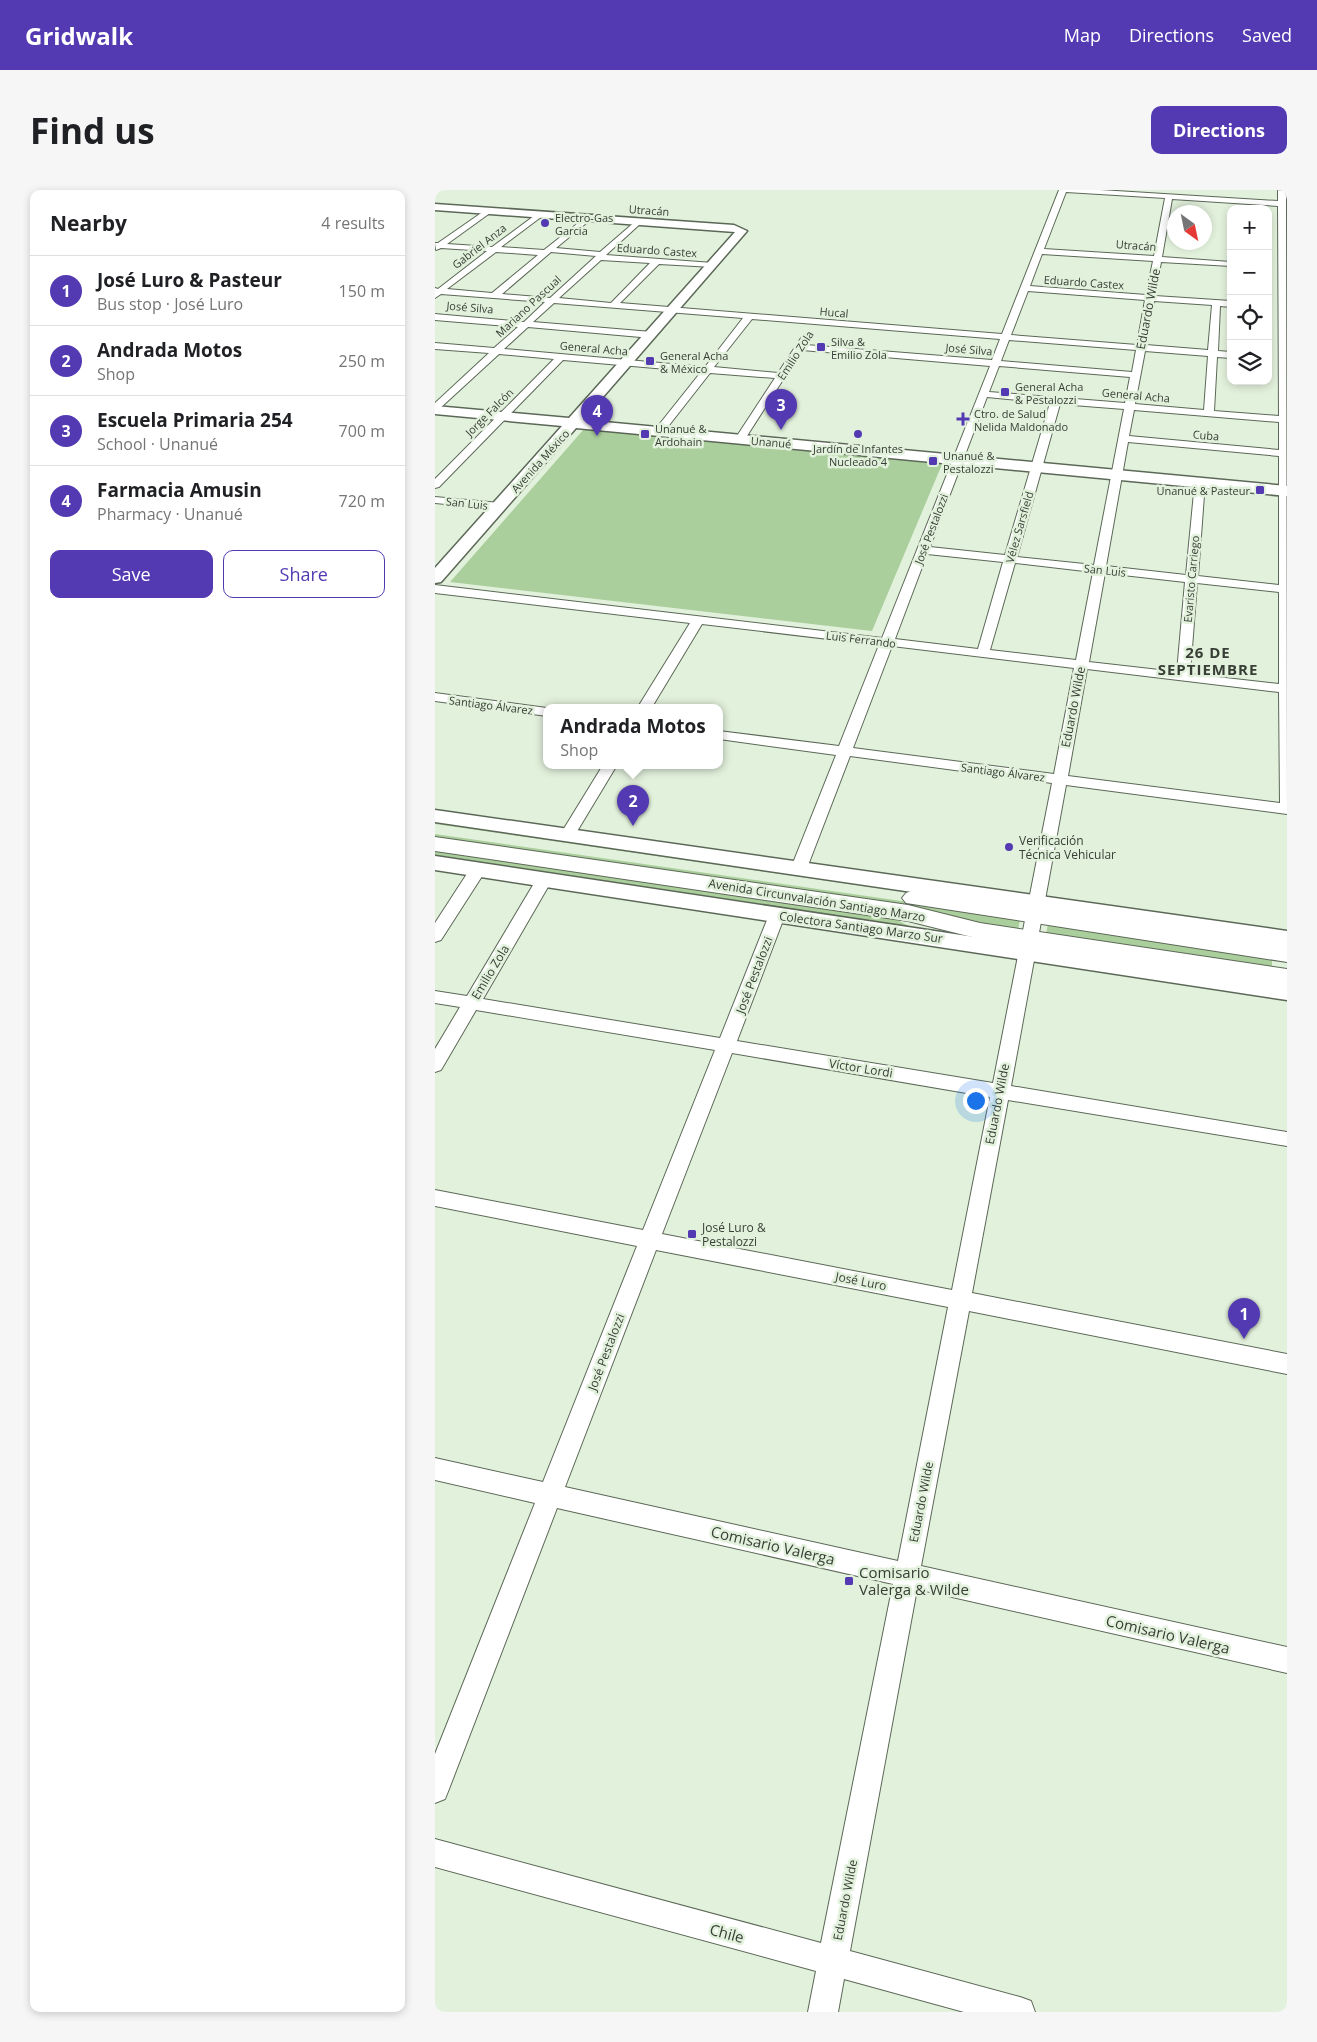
<!DOCTYPE html>
<meta charset="utf-8">
<style>
:root{--surface:#fff;--page:#f6f6f6;--text:#202124;--muted:#757577;--line:#e0e0e0;--accent:#533ab2}
body{margin:0;font-family:"Open Sans",sans-serif;background:var(--page);color:var(--text)}
.controls{position:absolute;right:15px;top:15px;display:grid;overflow:hidden;border-radius:10px;box-shadow:0 2px 8px #0003}
.controls button{width:45px;height:45px;display:grid;place-items:center;padding:0;border:0;border-bottom:1px solid var(--line);background:var(--surface);color:var(--text);font:25px sans-serif}
.compass{position:absolute;left:732px;top:15px;width:45px;height:45px;border-radius:50%;background:var(--surface);box-shadow:0 2px 8px #0003;rotate:147deg}
.you{position:absolute;left:540px;top:910px;width:18px;height:18px;margin:-12px;border:4px solid #fff;border-radius:50%;background:#1a73e8;box-shadow:0 0 0 8px #1a73e833}
.badge{display:grid;place-items:center;width:32px;height:32px;border-radius:50%;background:var(--accent);color:#fff;font-size:16px;font-weight:700}
.pin{position:absolute;translate:-50% -41px;filter:drop-shadow(0 1px 2px #0008)}
.pin::after{content:'';position:absolute;top:26px;width:18px;height:15px;background:inherit;clip-path:polygon(0 0,100% 0,50% 100%)}
.popup{position:absolute;left:108px;top:514px;width:180px;height:65px;box-sizing:border-box;display:grid;place-content:center;border-radius:10px;background:var(--surface);filter:drop-shadow(0 1px 4px #0005);font-size:16px;white-space:nowrap;color:var(--muted)}
.popup b{font-size:19px;color:var(--text)}
.popup::after{content:'';position:absolute;left:50%;top:100%;margin-left:-10px;border:10px solid transparent;border-top-color:var(--surface)}
.list{margin:0;padding:0;list-style:none}
h2{display:flex;justify-content:space-between;align-items:center;height:65px;margin:0;padding:0 20px;font-size:21px}
h2 small{font-size:16px;font-weight:400;color:var(--muted)}
.list li{display:grid;grid-template-columns:32px 1fr auto;gap:15px;align-items:center;box-sizing:border-box;height:70px;padding:0 20px;border-top:1px solid var(--line)}
.list b{display:block;font-size:19px;white-space:nowrap}
.list p{margin:0;font-size:16px;white-space:nowrap;color:var(--muted)}
.list em{font-size:16px;font-style:normal;color:var(--muted)}
.actions{display:flex;gap:10px;padding:15px 20px}
.actions a{flex:1;padding:11px 0;border:1px solid var(--accent);border-radius:10px;text-align:center;font-size:18px;color:var(--accent)}
.actions .main{background:var(--accent);color:#fff}
.icon{flex:none;width:28px;height:28px;fill:none;stroke:currentColor;stroke-width:2;stroke-linecap:round;stroke-linejoin:round}
.map{position:relative;flex:none;width:852px;height:1822px;overflow:hidden;border-radius:10px}
header{display:flex;align-items:center;gap:30px;box-sizing:border-box;height:70px;padding:0 25px;background:var(--accent);color:#fff}
header strong{font-size:24px}
nav{display:flex;gap:28px;margin-inline-start:auto;font-size:18px}
.intro{display:flex;align-items:center;justify-content:space-between;box-sizing:border-box;height:120px;padding:0 30px}
h1{margin:0;font-size:35px}
.button{padding:12px 22px;border-radius:10px;background:var(--accent);color:#fff;font-size:18px;font-weight:700}
main{display:flex;gap:30px;padding:0 30px}
aside{flex:1;background:var(--surface);border-radius:10px;box-shadow:0 2px 8px #0003}
.map>svg:first-child{display:block}
</style>
<header>
<strong>Gridwalk</strong>
<nav><a>Map</a><a>Directions</a><a>Saved</a></nav>
</header>
<div class="intro"><h1>Find us</h1><a class="button">Directions</a></div>
<main>
<aside>
<h2>Nearby<small>4 results</small></h2>
<ul class="list">
<li><span class="badge">1</span><div><b>José Luro &amp; Pasteur</b><p>Bus stop · José Luro</p></div><em>150 m</em></li>
<li><span class="badge">2</span><div><b>Andrada Motos</b><p>Shop</p></div><em>250 m</em></li>
<li><span class="badge">3</span><div><b>Escuela Primaria 254</b><p>School · Unanué</p></div><em>700 m</em></li>
<li><span class="badge">4</span><div><b>Farmacia Amusin</b><p>Pharmacy · Unanué</p></div><em>720 m</em></li>
</ul>
<div class="actions"><a class="main">Save</a><a>Share</a></div>
</aside>
<div class="map">
<svg width="852" height="1822" viewBox="0 0 852 1822">
<rect width="100%" height="100%" fill="#e2f1dc"/>
<path fill="#abcf9c" d="M149,239l359,33 -71,169 -422,-49z
M0,629l551,79 -47,-1 -504,-73z
M0,644l578,83 7,3 -2,10 -583,-91z
M0,658l343,50 57,12 62,10 22,11 -484,-71z
M613,734l224,36v9l-226,-35z"/>
<g fill="none" stroke-linecap="round" stroke-linejoin="round">
<defs>
<path id="street" d="M624,0h41l178,11v-11h8l1,624 -221,-29 -55,301 276,46v14l-279,-46 -36,193 315,61v20l-318,-63 -48,255 366,81v26l-370,-84 -67,362 170,46 11,4 4,11h-71l-120,-33 -6,33h-30l8,-41 -381,-104v-28l386,104 72,-359 -336,-76 -108,281 -4,10 -10,4v-49l100,-251 -100,-23v-22l108,24 94,-236 -202,-40v-16l208,40 72,-180 -239,-40 -35,60 -6,2v-23l25,-42 -25,-4v-12l32,5 69,-116 2,-4h12l2,4 -69,119 237,39 49,-123 2,-4 6,-1 6,1 2,4 -48,126 256,42 59,-300 -202,-27 -43,112 -2,4h-12l-2,-4 45,-113 -117,-16v-8l120,15 40,-101 -177,-21 -50,83h-14l52,-84 -255,-30v-8l447,53 108,-272 -188,-16 -57,89 -5,3 -5,-3 40,-61 -65,-5 -47,60 -4,1 -5,-3 47,-59 -138,-12 -124,127 -4,1v-9l119,-120 -55,-5 -61,56 -3,1v-8l54,-50 -54,-4v-6l59,5 24,-21 -83,-7v-6l89,8 21,-20 -104,-8 -6,4v-10l3,1 49,-38 -46,-3 -5,2 -1,-7h3l49,-34 4,2 -1,2 -43,31 45,3 46,-34 4,2 -1,2 -40,30 43,3 43,-34 4,2 -1,2 -34,28 44,4 37,-32 4,2 -1,2 -34,31 107,8 4,2 -4,2 -54,-3 -39,39 382,31zM631,2l99,6 -11,58 -110,-7zM737,9l106,7 1,210 -65,-5 3,-54 14,1v-6l-13,-1 2,-45 11,1v-6l-76,-5 6,-34 70,4v-4l-69,-5zM61,62l42,3 -46,38 -45,-4zM116,62l45,4 -46,42 -48,-4zM607,64l111,7 -7,34 -116,-9zM166,70l49,3 -39,40 -52,-5zM593,101l117,9 -8,45 -126,-10zM719,111l58,4 -4,45 -62,-5zM119,113l189,15 -38,49 -201,-18 24,-22 124,11 4,-3 -4,-3 -119,-10zM317,129l248,20 -8,21 -186,-15 4,-8 -4,-3 -3,1 -25,38 -64,-6zM574,150l127,10 -4,22 -131,-11zM710,161l63,5 -4,54 -69,-6zM564,176l131,11 -5,26 -136,-11zM552,207l63,6 -45,152 -75,-8zM625,214l64,5 -30,156 -77,-8zM699,220l145,12v28l-150,-14zM693,252l151,14v129l-81,-9 7,-94 -5,-3 -5,3 -9,93 -80,-9zM492,364l76,8 -25,87 -83,-10zM580,373l78,9 -17,88 -86,-10zM670,383l80,9 -8,90 -88,-10zM762,393l82,9v92l-89,-10zM457,456l182,22 -20,106 -201,-26zM652,479l192,23 1,111 -212,-27zM297,863l258,44 -38,193 -290,-56zM221,1060l292,57 -50,254 -333,-74z
M0,307l65,6 6,3 -6,3 -65,-6z
M0,503l112,15v8l-112,-15z
M168,575h14l-44,73h-10l-3,-3z
M43,675l6,1 2,4 -45,70 -6,2v-19l37,-57z"/>
<path id="secondary" d="M0,14l299,21 13,6 -164,189 704,66v10l-711,-68 -135,154 -6,1v-15l127,-142 -127,-12v-8l134,12 166,-186 -300,-22z
M0,620l852,121v16l-852,-125z
M0,666l852,128v16l-852,-130z"/>
<path id="primary" d="M0,647l473,68 72,18 307,46v18l-307,-48 -72,-18 -473,-70z
M479,700l373,56v16l-381,-59 -4,-5 4,-5z"/>
</defs>
<use href="#street" stroke="#5c6857" stroke-width="2"/>
<use href="#secondary" stroke="#5c6857" stroke-width="3"/>
<use href="#primary" stroke="#5c6857" stroke-width="2"/>
<use href="#street" fill="#fff" fill-rule="evenodd"/>
<use href="#secondary" fill="#fff" fill-rule="evenodd"/>
<use href="#primary" fill="#fff" fill-rule="evenodd"/>
</g>
<g fill="#533ab2" stroke="#e2f1dc" stroke-width="2">
<circle cx="110" cy="33" r="5"/>
<rect x="381" y="152" width="10" height="10" rx="2.5"/>
<rect x="210" y="166" width="10" height="10" rx="2.5"/>
<rect x="565" y="197" width="10" height="10" rx="2.5"/>
<path d="M525.5 221.5h5v5h5v5h-5v5h-5v-5h-5v-5h5z"/>
<rect x="205" y="239" width="10" height="10" rx="2.5"/>
<circle cx="423" cy="244" r="5"/>
<rect x="493" y="266" width="10" height="10" rx="2.5"/>
<rect x="820" y="295" width="10" height="10" rx="2.5"/>
<circle cx="574" cy="657" r="5"/>
<rect x="252" y="1039" width="10" height="10" rx="2.5"/>
<rect x="409" y="1386" width="10" height="10" rx="2.5"/>
</g>
<g text-anchor="middle" dominant-baseline="central" stroke-width="5" stroke-linejoin="round" paint-order="stroke">
<g font-size="11" fill="#383e36" stroke="#e2f1dc">
<text transform="translate(214 20) rotate(4)">Utracán</text>
<text transform="translate(701 55) rotate(4)">Utracán</text>
<text transform="translate(44 56) rotate(-38)">Gabriel Anza</text>
<text transform="translate(222 60) rotate(4)">Eduardo Castex</text>
<text transform="translate(649 92) rotate(4)">Eduardo Castex</text>
<text transform="translate(93 116) rotate(-43)">Mariano Pascual</text>
<text transform="translate(35 117) rotate(5)">José Silva</text>
<text transform="translate(399 122) rotate(5)">Hucal</text>
<text transform="translate(159 158) rotate(5)">General Acha</text>
<text transform="translate(534 159) rotate(5)">José Silva</text>
<text transform="translate(360 165) rotate(-57)">Emilio Zola</text>
<text transform="translate(701 205) rotate(5)">General Acha</text>
<text transform="translate(54 222) rotate(-45)">Jorge Falcón</text>
<text transform="translate(771 245) rotate(5)">Cuba</text>
<text transform="translate(336 252) rotate(5)">Unanué</text>
<text transform="translate(105 271) rotate(-48)">Avenida México</text>
<text transform="translate(32 313) rotate(6)">San Luis</text>
<text transform="translate(584 337) rotate(-74)">Vélez Sarsfield</text>
<text transform="translate(496 339) rotate(-69)">José Pestalozzi</text>
<text transform="translate(670 380) rotate(6)">San Luis</text>
<text transform="translate(756 389) rotate(-85)">Evaristo Carriego</text>
<text transform="translate(426 449) rotate(7)">Luis Ferrando</text>
<text transform="translate(56 515) rotate(7)">Santiago Álvarez</text>
<text transform="translate(568 582) rotate(7)">Santiago Álvarez</text>
</g>
<g font-size="11" fill="#383e36" stroke="#e2f1dc" text-anchor="start">
<text x="120" y="27">Electro-Gas<tspan x="120" dy="13">Garcia</tspan></text>
<text x="396" y="151">Silva &amp;<tspan x="396" dy="13">Emilio Zola</tspan></text>
<text x="225" y="165">General Acha<tspan x="225" dy="13">&amp; México</tspan></text>
<text x="580" y="196">General Acha<tspan x="580" dy="13">&amp; Pestalozzi</tspan></text>
<text x="539" y="223">Ctro. de Salud<tspan x="539" dy="13">Nelida Maldonado</tspan></text>
<text x="220" y="238">Unanué &amp;<tspan x="220" dy="13">Ardohain</tspan></text>
<text x="423" y="258" text-anchor="middle">Jardín de Infantes<tspan x="423" dy="13">Nucleado 4</tspan></text>
<text x="508" y="265">Unanué &amp;<tspan x="508" dy="13">Pestalozzi</tspan></text>
<text x="815" y="300" text-anchor="end">Unanué &amp; Pasteur</text>
</g>
<g font-size="12" fill="#383e36" stroke="#e2f1dc">
<text transform="translate(713 119) rotate(-79)">Eduardo Wilde</text>
<text transform="translate(638 517) rotate(-79)">Eduardo Wilde</text>
<text transform="translate(382 710) rotate(9)">Avenida Circunvalación Santiago Marzo</text>
<text transform="translate(426 737) rotate(8)">Colectora Santiago Marzo Sur</text>
<text transform="translate(55 782) rotate(-59)">Emilio Zola</text>
<text transform="translate(319 785) rotate(-69)">José Pestalozzi</text>
<text transform="translate(426 878) rotate(9)">Víctor Lordi</text>
<text transform="translate(562 914) rotate(-79)">Eduardo Wilde</text>
<text transform="translate(426 1091) rotate(11)">José Luro</text>
<text transform="translate(171 1162) rotate(-69)">José Pestalozzi</text>
<text transform="translate(486 1312) rotate(-79)">Eduardo Wilde</text>
<text transform="translate(410 1710) rotate(-79)">Eduardo Wilde</text>
</g>
<g font-size="12" fill="#383e36" stroke="#e2f1dc" text-anchor="start">
<text x="584" y="650">Verificación<tspan x="584" dy="14">Técnica Vehicular</tspan></text>
<text x="267" y="1037">José Luro &amp;<tspan x="267" dy="14">Pestalozzi</tspan></text>
</g>
<g font-size="15" font-weight="bold" letter-spacing="1" fill="#383e36" stroke="#e2f1dc">
<text x="773" y="462">26 DE<tspan x="773" dy="17">SEPTIEMBRE</tspan></text>
</g>
<g font-size="15" fill="#383e36" stroke="#e2f1dc">
<text transform="translate(338 1355) rotate(13)">Comisario Valerga</text>
<text transform="translate(733 1444) rotate(13)">Comisario Valerga</text>
<text transform="translate(292 1743) rotate(15)">Chile</text>
</g>
<g font-size="15" fill="#383e36" stroke="#e2f1dc" text-anchor="start">
<text x="424" y="1382">Comisario<tspan x="424" dy="17">Valerga &amp; Wilde</tspan></text>
</g>
</g>
</svg>
<div class="controls">
<button>+</button>
<button>−</button>
<button><svg class="icon" aria-label="locate" viewBox="0 0 24 24"><circle cx="12" cy="12" r="6"/><path d="M12 2v4M12 18v4M2 12h4M18 12h4"/></svg></button>
<button><svg class="icon" aria-label="layers" viewBox="0 0 24 24"><path d="M12 4l9 5-9 5-9-5zM3 14l9 5 9-5"/></svg></button>
</div>
<svg class="compass" viewBox="-18 -18 36 36"><path d="M0-13l5 13h-10z" fill="#e53935"/><path d="M0 13l5-13h-10z" fill="#757577"/></svg>
<div class="you"></div>
<div class="pin badge" style="left:809px;top:1149px">1</div>
<div class="pin badge" style="left:198px;top:636px">2</div>
<div class="popup"><b>Andrada Motos</b>Shop</div>
<div class="pin badge" style="left:346px;top:240px">3</div>
<div class="pin badge" style="left:162px;top:246px">4</div>
</div>
</main>
